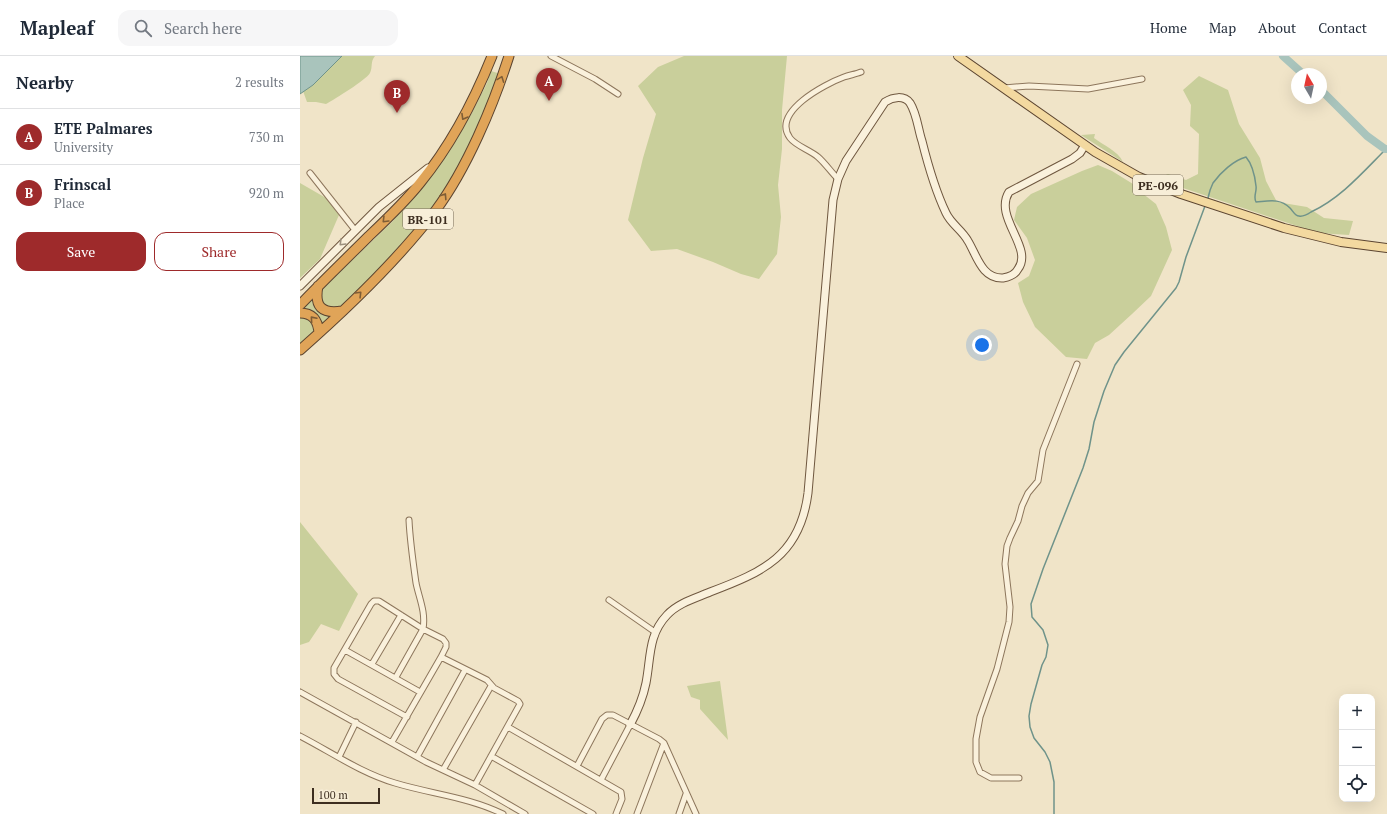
<!DOCTYPE html>
<meta charset="utf-8">
<style>
:root{--surface:#fff;--page:#f6f6f7;--text:#1f2937;--muted:#747a83;--line:#e0e1e3;--accent:#9e2a2b}
body{margin:0;font-family:"PT Serif",serif;background:var(--page);color:var(--text)}
.controls{position:absolute;right:12px;bottom:12px;display:grid;overflow:hidden;border-radius:8px;box-shadow:0 4px 16px #0002}
.controls button{width:36px;height:36px;display:grid;place-items:center;padding:0;border:0;border-bottom:1px solid var(--line);background:var(--surface);color:var(--text);font:20px sans-serif}
.compass{position:absolute;left:991px;top:12px;width:36px;height:36px;border-radius:50%;background:var(--surface);box-shadow:0 4px 16px #0002;rotate:351deg}
.scale{position:absolute;left:12px;bottom:10px;width:68px;box-sizing:border-box;padding-left:4px;border:2px solid #3d2e20;border-top:0;font-size:11px;line-height:14px;white-space:nowrap;color:#3d2e20;-webkit-text-stroke:3px #f7eed8;paint-order:stroke}
.you{position:absolute;left:682px;top:289px;width:14px;height:14px;margin:-10px;border:3px solid #fff;border-radius:50%;background:#1a73e8;box-shadow:0 0 0 6px #1a73e833}
.badge{display:grid;place-items:center;width:26px;height:26px;border-radius:50%;background:var(--accent);color:#fff;font-size:13px;font-weight:700}
.pin{position:absolute;translate:-50% -33px;filter:drop-shadow(0 1px 2px #0008)}
.pin::after{content:'';position:absolute;top:21px;width:14px;height:12px;background:inherit;clip-path:polygon(0 0,100% 0,50% 100%)}
.list{margin:0;padding:0;list-style:none}
h2{display:flex;justify-content:space-between;align-items:center;height:52px;margin:0;padding:0 16px;font-size:17px}
h2 small{font-size:13px;font-weight:400;color:var(--muted)}
.list li{display:grid;grid-template-columns:26px 1fr auto;gap:12px;align-items:center;box-sizing:border-box;height:56px;padding:0 16px;border-top:1px solid var(--line)}
.list b{display:block;font-size:15px;white-space:nowrap}
.list p{margin:0;font-size:13px;white-space:nowrap;color:var(--muted)}
.list em{font-size:13px;font-style:normal;color:var(--muted)}
.actions{display:flex;gap:8px;padding:12px 16px}
.actions a{flex:1;padding:9px 0;border:1px solid var(--accent);border-radius:12px;text-align:center;font-size:14px;color:var(--accent)}
.actions .main{background:var(--accent);color:#fff}
.icon{flex:none;width:22px;height:22px;fill:none;stroke:currentColor;stroke-width:2;stroke-linecap:round;stroke-linejoin:round}
.map{position:relative;flex:none;width:1087px;height:758px;overflow:hidden}
header{display:flex;align-items:center;gap:24px;box-sizing:border-box;height:56px;padding:0 20px;background:var(--surface);border-bottom:1px solid var(--line)}
header strong{font-size:19px}
nav{display:flex;gap:22px;margin-inline-start:auto;font-size:14px}
.search{width:280px;height:36px;background:var(--page);display:flex;align-items:center;gap:10px;box-sizing:border-box;padding:0 14px;border-radius:12px;color:var(--muted);font-size:15px}
main{display:flex}
aside{flex:1;background:var(--surface)}
.map>svg:first-child{display:block}
</style>
<header>
<strong>Mapleaf</strong>
<div class="search"><svg class="icon" aria-label="search" viewBox="0 0 24 24"><circle cx="10" cy="10" r="6"/><path d="M15 15l6 6"/></svg>Search here</div>
<nav><a>Home</a><a>Map</a><a>About</a><a>Contact</a></nav>
</header>
<main>
<aside>
<h2>Nearby<small>2 results</small></h2>
<ul class="list">
<li><span class="badge">A</span><div><b>ETE Palmares</b><p>University</p></div><em>730 m</em></li>
<li><span class="badge">B</span><div><b>Frinscal</b><p>Place</p></div><em>920 m</em></li>
</ul>
<div class="actions"><a class="main">Save</a><a>Share</a></div>
</aside>
<div class="map">
<svg width="1087" height="758" viewBox="0 0 1087 758">
<rect width="100%" height="100%" fill="#f0e4c8"/>
<path fill="#c9cf9b" d="M42,0h33c-5,6 -2,11 -5,17 -4,7 -35,26 -44,31l-10,-2h-9l-4,-11 10,-6z
M384,0h103l-5,54v39l-4,36 3,32 -4,37 -18,25 -18,-5 -28,-12 -36,-13 -26,2 -23,-31 15,-62 13,-44 -18,-28 20,-19z
M191,15l16,5 -14,34 -31,67 -119,137 -19,-3 -4,-20 73,-70 79,-108 15,-30z
M899,20l29,14 11,34 21,34 6,23 11,21 30,5 17,11 29,3 -4,14 -31,-2 -144,-48 -13,-8 7,-3 18,6 12,-6 1,-40 -9,-8 1,-21 -8,-15z
M795,78l-1,4c9,7 24,13 29,24l-42,-27z
M798,109l14,6 21,13 9,9 14,11 10,23 6,23 -21,46 -19,18 -23,21 -14,8 -8,16 -21,-2 -31,-30 -12,-25 -5,-19 11,-7 6,-16 -8,-22 -13,-18 3,-13 14,-13 51,-23z
M0,127l26,15 13,17 -19,44 -20,19z
M18,236l-1,8 13,16 5,1 -13,17 -22,-24z
M0,258l20,11 -20,29z
M0,466l58,72 -19,37 -18,-7 -12,18 -9,3z
M420,625l8,59 -28,-31v-9l-9,-3 -4,-11z"/>
<path fill="#a9c4bc" stroke="#6f938a" d="M0,0h42l-29,29 -13,9z"/>
<g fill="none" stroke-linecap="round" stroke-linejoin="round">
<path stroke="#6f938a" stroke-width="1.5" d="M908,142c1,-5 3,-11 5,-15 7,-10 21,-23 33,-26 6,7 9,20 10,29 1,6 -3,10 0,16 13,-1 24,-4 34,6 3,3 5,8 9,8 4,1 9,-2 12,-4 30,-14 52,-40 75,-63
M754,758v-32l-4,-20 -5,-10 -11,-14 -4,-11 -1,-11 2,-12 11,-39 4,-8 2,-12 -5,-15 -11,-13 -1,-13 12,-35 40,-101 6,-19 5,-27 10,-31 11,-26 9,-13 52,-64 3,-6 7,-25 19,-51"/>
<path stroke="#a9c4bc" stroke-width="8" d="M983,0l20,18
M1021,34l46,46 18,13h2"/>
<defs>
<path id="street" d="M251,0l44,23 23,15
M704,32l25,-2 59,3 54,-10
M10,117l45,57
M538,123c-7,-7 -13,-16 -20,-22 -8,-7 -22,-11 -28,-19 -19,-26 35,-54 54,-61 6,-2 12,-3 17,-5
M309,544l46,32
M45,594l75,42
M141,601l46,23 7,8 24,13 2,3 -45,81
M72,608l29,-49
M96,621l27,-48c3,-17 -4,-31 -7,-46 -3,-21 -6,-42 -7,-63
M0,636l126,70 49,23 50,29
M208,671l113,65 1,7 -6,15
M0,680c31,16 61,37 95,47 36,11 74,14 108,31
M92,686l49,-85 5,-10v-4l-3,-4 -20,-10 -44,-28h-5l-3,3 -37,64v6l4,5 69,38
M191,700l102,58
M39,701l17,-35
M117,701l48,-87
M277,710l25,-47 5,-4h6l46,24 5,4 32,71
M143,714l48,-84
M719,722h-28l-11,-6 -4,-10v-23l4,-22 17,-48 12,-47 1,-15 -5,-43 2,-18 3,-8 8,-17 4,-15 6,-13 10,-12 5,-31 34,-86
M301,724l29,-55
M337,758l27,-71
M379,758l7,-20"/>
<path id="secondary" d="M0,230l79,-79 49,-39
M330,669c7,-13 13,-27 16,-42 5,-26 2,-48 21,-68 11,-12 29,-17 43,-23 53,-20 90,-36 98,-99l25,-293 5,-21 8,-18 39,-59c8,-5 19,-7 25,1 7,11 8,26 12,38 6,24 13,49 24,72 5,11 16,17 22,28 9,15 14,38 35,37 6,-1 12,-3 15,-9 16,-21 -25,-52 -9,-77l63,-33 8,-6 5,-8"/>
<path id="primary" d="M658,0l137,96 44,25 42,17 103,34 57,14 46,6"/>
<path id="highway" d="M18,230c-4,21 4,28 24,25
M0,249c23,-24 46,-46 69,-69 18,-17 36,-34 51,-53 31,-38 54,-82 72,-127
M0,257c13,0 18,8 19,20
M0,294c49,-43 97,-89 136,-140 31,-42 57,-104 73,-154"/>
</defs>
<use href="#street" stroke="#8d765c" stroke-width="7"/>
<use href="#secondary" stroke="#6f573f" stroke-width="9"/>
<use href="#primary" stroke="#5b4430" stroke-width="10"/>
<use href="#highway" stroke="#5b4430" stroke-width="11"/>
<use href="#street" stroke="#faf1dc" stroke-width="5"/>
<use href="#secondary" stroke="#faf1dc" stroke-width="7"/>
<use href="#primary" stroke="#f3d9a0" stroke-width="8"/>
<use href="#highway" stroke="#e0a458" stroke-width="9"/>
</g>
<defs><path id="oneway-chevron" d="M-2-3.5L2.5 0L-2 3.5" fill="none" stroke-width="1.6" stroke-linecap="round" stroke-linejoin="round"/></defs>
<g stroke="#7e5d36">
<use href="#oneway-chevron" transform="translate(201 23) rotate(-69)"/>
<use href="#oneway-chevron" transform="translate(164 61) rotate(120)"/>
<use href="#oneway-chevron" transform="translate(144 140) rotate(-57)"/>
<use href="#oneway-chevron" transform="translate(85 164) rotate(135)"/>
<use href="#oneway-chevron" transform="translate(59 238) rotate(-45)"/>
<use href="#oneway-chevron" transform="translate(13 263) rotate(-131)"/>
</g>
<use stroke="#9c907e" href="#oneway-chevron" transform="translate(42 187) rotate(135)"/>
<g text-anchor="middle" dominant-baseline="central" stroke-width="3" stroke-linejoin="round" paint-order="stroke">
<g fill="#f7eed8" stroke="#756857" stroke-width="1">
<rect x="833" y="119" width="50" height="20" rx="3"/>
<rect x="103" y="153" width="50" height="20" rx="3"/>
</g>
<g font-size="12" font-weight="bold" fill="#3d2e20">
<text x="858" y="129">PE-096</text>
<text x="128" y="163">BR-101</text>
</g>
</g>
</svg>
<div class="controls">
<button>+</button>
<button>−</button>
<button><svg class="icon" aria-label="locate" viewBox="0 0 24 24"><circle cx="12" cy="12" r="6"/><path d="M12 2v4M12 18v4M2 12h4M18 12h4"/></svg></button>
</div>
<svg class="compass" viewBox="-18 -18 36 36"><path d="M0-13l5 13h-10z" fill="#e53935"/><path d="M0 13l5-13h-10z" fill="#747a83"/></svg>
<div class="scale">100 m</div>
<div class="you"></div>
<div class="pin badge" style="left:249px;top:45px">A</div>
<div class="pin badge" style="left:97px;top:57px">B</div>
</div>
</main>
